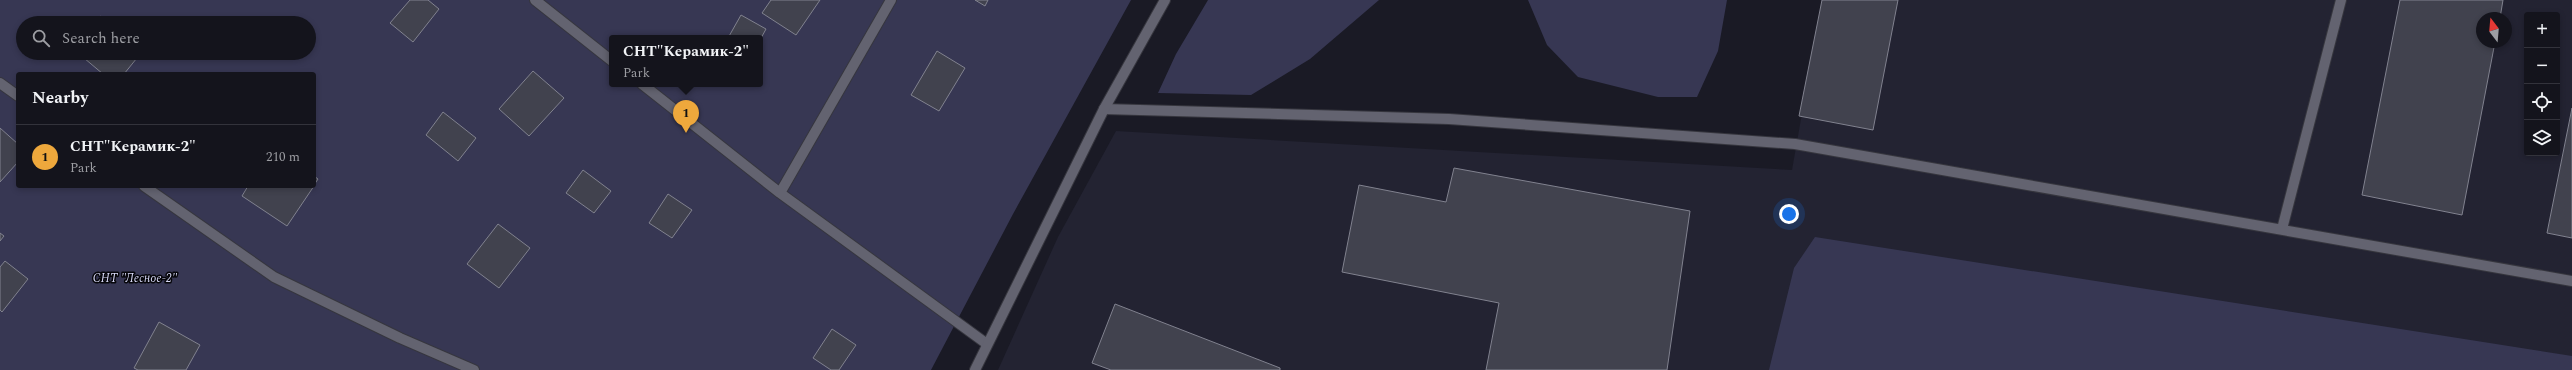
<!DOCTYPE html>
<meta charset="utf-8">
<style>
:root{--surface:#14141c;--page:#212129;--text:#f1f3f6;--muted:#9d9ea3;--line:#33333b;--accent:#eea83c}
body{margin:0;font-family:Spectral,serif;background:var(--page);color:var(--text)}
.controls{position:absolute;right:12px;top:12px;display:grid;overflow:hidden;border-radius:4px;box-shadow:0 2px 6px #0003}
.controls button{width:36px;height:36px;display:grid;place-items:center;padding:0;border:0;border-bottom:1px solid var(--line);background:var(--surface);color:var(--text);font:20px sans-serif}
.compass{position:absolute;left:2476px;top:12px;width:36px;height:36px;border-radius:50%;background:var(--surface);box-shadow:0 2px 6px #0003;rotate:344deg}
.you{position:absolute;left:1789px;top:214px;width:14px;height:14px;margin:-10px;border:3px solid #fff;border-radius:50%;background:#1a73e8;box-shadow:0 0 0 6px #1a73e833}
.badge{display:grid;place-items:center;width:26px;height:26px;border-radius:50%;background:var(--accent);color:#111;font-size:13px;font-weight:700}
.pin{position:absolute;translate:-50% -33px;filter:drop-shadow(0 1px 2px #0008)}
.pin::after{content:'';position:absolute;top:21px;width:14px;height:12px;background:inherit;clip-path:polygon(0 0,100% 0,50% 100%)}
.popup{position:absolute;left:609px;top:35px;width:154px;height:52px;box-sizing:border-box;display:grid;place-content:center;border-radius:4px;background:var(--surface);filter:drop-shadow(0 1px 3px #0005);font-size:13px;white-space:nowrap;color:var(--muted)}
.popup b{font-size:15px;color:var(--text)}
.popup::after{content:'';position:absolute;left:50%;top:100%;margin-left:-8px;border:8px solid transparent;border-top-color:var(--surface)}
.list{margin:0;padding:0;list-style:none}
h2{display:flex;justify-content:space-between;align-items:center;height:52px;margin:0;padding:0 16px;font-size:17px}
h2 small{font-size:13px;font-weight:400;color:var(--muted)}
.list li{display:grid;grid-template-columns:26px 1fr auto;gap:12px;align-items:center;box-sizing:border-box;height:64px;padding:0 16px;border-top:1px solid var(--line)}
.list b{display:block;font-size:15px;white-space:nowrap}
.list p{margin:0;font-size:13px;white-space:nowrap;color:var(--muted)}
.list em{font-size:13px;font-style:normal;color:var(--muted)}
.icon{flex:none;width:22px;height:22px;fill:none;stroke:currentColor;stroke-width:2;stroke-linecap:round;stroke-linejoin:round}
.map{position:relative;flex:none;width:2572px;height:370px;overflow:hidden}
.search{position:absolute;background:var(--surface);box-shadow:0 2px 6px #0003;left:16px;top:16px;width:300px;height:44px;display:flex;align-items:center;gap:10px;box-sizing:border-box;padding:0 14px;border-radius:22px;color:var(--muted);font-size:15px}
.panel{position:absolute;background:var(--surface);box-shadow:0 2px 6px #0003;left:16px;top:72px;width:300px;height:116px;border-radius:4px}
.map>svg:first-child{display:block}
</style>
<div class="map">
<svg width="2572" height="370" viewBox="0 0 2572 370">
<rect width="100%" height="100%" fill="#1a1a25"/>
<path fill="#232332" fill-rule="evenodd" d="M1822,0h750v370h-1574l60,-133 58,-106 676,39zM2527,15h30v138h-30zM2482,18h24v24h-24z"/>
<path fill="#373753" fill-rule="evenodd" d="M0,0h1131l-118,214 -82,156h-931zM23,23h286v30h-286zM612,38h148v46h-148zM18,74h296v112h-296z
M1208,0h171l-69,59 -59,36 -93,-2 18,-39z
M1528,0h199l-9,51 -21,46h-39l-80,-20 -31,-32z
M1815,237l757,119v14h-803l25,-102z"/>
<path fill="#41424e" stroke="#81828f" d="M410,0h18l11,9 -26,33 -23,-19z
M771,0h49l-24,35 -34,-22z
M975,0h13l-3,6z
M1822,0h76l-25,130 -74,-14z
M2400,0h103l-3,18h-18v24h13l-33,173 -100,-20z
M741,15l25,14 -6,11v-2h-32z
M100,16l9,7h-15z
M937,51l28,17 -26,43 -28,-16z
M78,53h63l-17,21h-21z
M533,71l31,27 -35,38 -30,-27z
M2572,108v130l-25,-5z
M443,112l33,26 -18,23 -32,-26z
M0,128l18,16v18l-18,20z
M1454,168l236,43 -23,159h-181l13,-67 -157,-31 17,-87 87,17z
M583,170l28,21 -17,22 -28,-20z
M314,176l4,3 -4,6z
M248,186h66l-27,40 -45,-30z
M668,194l24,16 -20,28 -23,-15z
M498,224l32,24 -31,40 -32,-24z
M0,233l4,3 -4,5z
M5,261l23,18 -26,33 -2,-2v-43z
M1115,304l165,64v2h-169l-19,-7z
M159,322l41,23 -14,25h-48l-4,-2z
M832,329l24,16 -17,25h-8l-18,-12z"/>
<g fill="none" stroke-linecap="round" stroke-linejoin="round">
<defs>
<path id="lane" d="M535,0l77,61
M0,83l18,13
M642,84l138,109 207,151
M1104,109l345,10 346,25 777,137
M144,186l130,91 126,61 74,32
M780,193l111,-193
M2282,229l59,-229"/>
<path id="secondary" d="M975,370l129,-261 61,-109"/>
</defs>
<use href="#lane" stroke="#36363e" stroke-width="12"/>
<use href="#secondary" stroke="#36363e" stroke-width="12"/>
<use href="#lane" stroke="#636370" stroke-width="10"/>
<use href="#secondary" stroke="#636370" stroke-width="10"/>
</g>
<g text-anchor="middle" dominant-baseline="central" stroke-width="3" stroke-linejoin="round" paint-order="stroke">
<g font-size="12" font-style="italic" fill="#d7d8f6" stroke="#06060a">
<text x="135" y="278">СНТ "Лесное-2"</text>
</g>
</g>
</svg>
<div class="controls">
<button>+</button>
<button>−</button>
<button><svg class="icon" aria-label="locate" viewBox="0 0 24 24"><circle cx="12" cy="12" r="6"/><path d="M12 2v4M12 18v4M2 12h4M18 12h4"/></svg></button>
<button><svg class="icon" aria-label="layers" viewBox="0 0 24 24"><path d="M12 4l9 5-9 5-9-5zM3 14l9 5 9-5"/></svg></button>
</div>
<svg class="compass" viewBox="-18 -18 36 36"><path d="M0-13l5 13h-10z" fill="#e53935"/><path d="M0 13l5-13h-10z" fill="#9d9ea3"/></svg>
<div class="you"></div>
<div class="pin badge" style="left:686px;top:133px">1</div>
<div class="popup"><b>СНТ&quot;Керамик-2&quot;</b>Park</div>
<div class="search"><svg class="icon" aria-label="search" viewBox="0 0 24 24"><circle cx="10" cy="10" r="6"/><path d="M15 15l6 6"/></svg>Search here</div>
<section class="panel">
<h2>Nearby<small></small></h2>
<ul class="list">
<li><span class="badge">1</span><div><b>СНТ&quot;Керамик-2&quot;</b><p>Park</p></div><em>210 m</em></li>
</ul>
</section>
</div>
